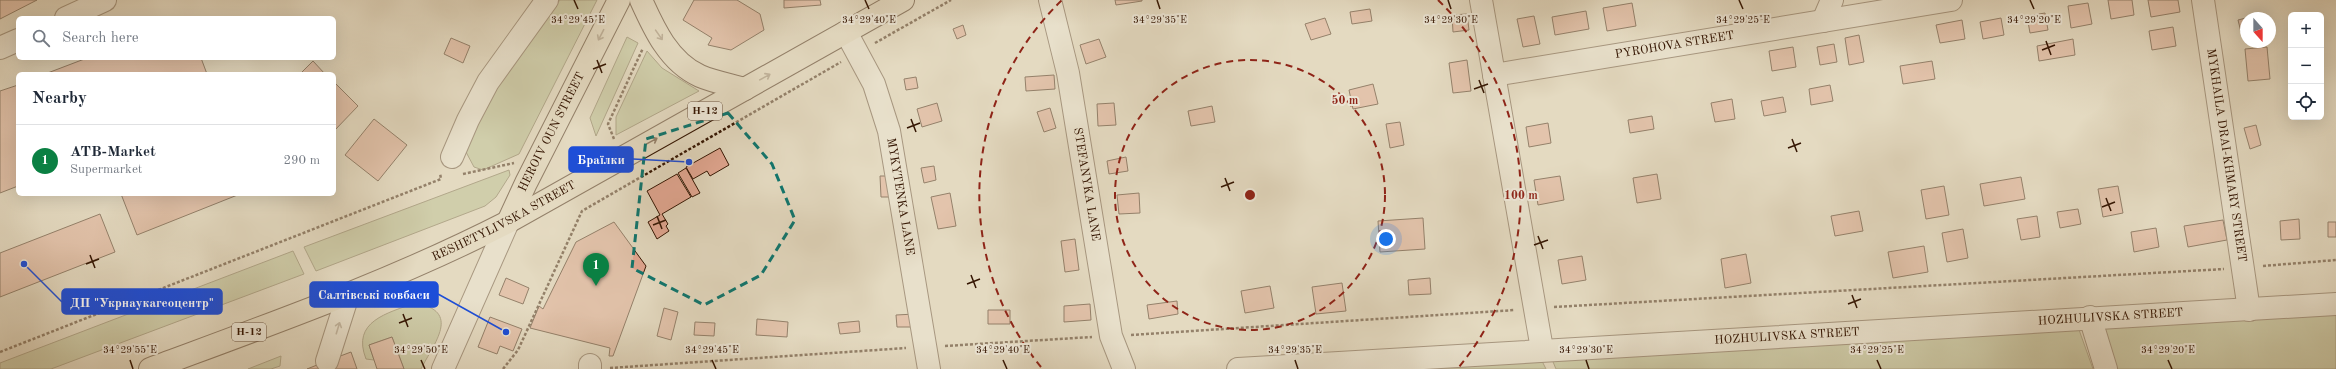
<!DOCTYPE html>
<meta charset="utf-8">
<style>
:root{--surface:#fff;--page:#f2f2f3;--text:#1f2937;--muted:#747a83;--line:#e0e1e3;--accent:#0b8043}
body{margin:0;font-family:"Old Standard TT",serif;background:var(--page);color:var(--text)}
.controls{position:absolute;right:12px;top:12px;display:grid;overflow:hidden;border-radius:6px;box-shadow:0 4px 16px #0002}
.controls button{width:36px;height:36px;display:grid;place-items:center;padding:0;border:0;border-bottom:1px solid var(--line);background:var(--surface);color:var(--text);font:20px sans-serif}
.compass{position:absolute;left:2240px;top:12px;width:36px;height:36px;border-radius:50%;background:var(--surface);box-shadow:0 4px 16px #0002;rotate:159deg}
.you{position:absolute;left:1386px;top:239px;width:14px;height:14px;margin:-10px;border:3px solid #fff;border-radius:50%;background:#1a73e8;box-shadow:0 0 0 6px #1a73e833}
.badge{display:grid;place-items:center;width:26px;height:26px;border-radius:50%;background:var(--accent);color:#fff;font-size:13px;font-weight:700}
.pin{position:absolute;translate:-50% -33px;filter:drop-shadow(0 1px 2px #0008)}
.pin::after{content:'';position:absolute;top:21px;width:14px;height:12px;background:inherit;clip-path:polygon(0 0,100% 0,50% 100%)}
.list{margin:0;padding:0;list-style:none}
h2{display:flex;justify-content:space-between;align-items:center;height:52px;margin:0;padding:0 16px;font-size:17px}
h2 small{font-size:13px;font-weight:400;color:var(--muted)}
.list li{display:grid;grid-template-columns:26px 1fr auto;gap:12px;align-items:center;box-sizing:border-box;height:72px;padding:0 16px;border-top:1px solid var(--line)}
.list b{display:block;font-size:15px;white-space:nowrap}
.list p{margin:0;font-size:13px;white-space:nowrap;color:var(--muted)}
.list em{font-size:13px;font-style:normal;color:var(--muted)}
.icon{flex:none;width:22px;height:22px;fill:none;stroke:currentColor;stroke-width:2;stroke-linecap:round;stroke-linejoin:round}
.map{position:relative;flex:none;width:2336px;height:369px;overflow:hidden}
.search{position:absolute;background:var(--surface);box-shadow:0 4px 16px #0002;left:16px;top:16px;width:320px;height:44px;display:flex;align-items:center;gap:10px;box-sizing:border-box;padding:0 14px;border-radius:6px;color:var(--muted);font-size:15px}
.panel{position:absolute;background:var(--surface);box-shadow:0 4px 16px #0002;left:16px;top:72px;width:320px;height:124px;border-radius:6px}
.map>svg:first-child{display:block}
</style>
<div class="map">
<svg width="2336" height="369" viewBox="0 0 2336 369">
<rect width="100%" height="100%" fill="#e4dac1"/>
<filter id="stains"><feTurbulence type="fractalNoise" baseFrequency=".005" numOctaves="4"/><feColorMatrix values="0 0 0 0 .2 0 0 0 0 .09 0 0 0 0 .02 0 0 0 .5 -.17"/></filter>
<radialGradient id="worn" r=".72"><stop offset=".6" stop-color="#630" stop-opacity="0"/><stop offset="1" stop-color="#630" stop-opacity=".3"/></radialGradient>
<path fill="#b9be90" stroke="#766a49" d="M560,0h37l-78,154 -36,16 -9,-3 -8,-15v-6l48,-90z
M627,37l11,6 -42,93 -6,-18z
M647,51l15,17 37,23 -83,44v-18z
M509,170l1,5 -14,22 -11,9 -169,65 -12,-24z
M293,251l11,23 -253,95h-51v-6z
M415,303c47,8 19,40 6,66h-17l-12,-32 -23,8 5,15 -8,-1c-15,-38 22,-46 49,-56z
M2336,311v58h-223l-13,-45z
M2078,327l15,42h-537l-5,-12z
M281,356l-1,10 -9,3h-23z
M1541,359l5,10h-123z"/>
<path fill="#e3a893" stroke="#341502" d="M0,0h37l-37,19z
M694,0h43l23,14 4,16 -33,20 -23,-5 4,-7 -29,-18z
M784,0h36l1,5 -37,3z
M1115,0h27v1l-26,4z
M2108,0h24l2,15 -23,4z
M2148,0h30l2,12 -29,5z
M1632,3l4,23 -29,5 -4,-23z
M2088,3l4,21 -21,4 -3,-22z
M1370,9l2,12 -20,3 -2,-12z
M1586,11l3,18 -34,6 -3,-18z
M2045,13l3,17 -18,3 -3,-17z
M1467,14l2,16 -16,2 -1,-17z
M2258,15l1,3h-12z
M1534,16l6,28 -17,3 -6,-28z
M1325,18l6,16 -20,6 -6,-16z
M2001,18l3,17 -21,4 -3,-17z
M2246,18v13l-5,1 -3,-12z
M1962,20l3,19 -25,4 -4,-18z
M963,25l3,10 -9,4 -4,-10z
M2173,27l3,19 -24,4 -3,-19z
M1859,35l5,27 -15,3 -4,-27z
M451,38l19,8 -7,17 -19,-9z
M1099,39l7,18 -20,7 -6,-19z
M2073,39l2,16 -36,6 -2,-15z
M1834,44l3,18 -17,3 -3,-18z
M1793,47l3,20 -24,4 -3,-20z
M2267,47l3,32 -22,2 -3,-32z
M87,58h114l6,16h-162z
M1467,60l4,31 -18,2 -4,-30z
M313,61l12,13h-25z
M1932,61l3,18 -32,5 -3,-18z
M1054,75l1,14 -29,2 -1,-14z
M916,77l2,11 -12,2 -2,-11z
M334,82l24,24 -24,25z
M1373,84l5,20 -25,5 -4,-19z
M18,85v101l-18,7v-102z
M1830,85l3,16 -22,4 -2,-16z
M1783,97l3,15 -22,4 -3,-15z
M1732,99l3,20 -20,3 -4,-19z
M937,103l5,18 -20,6 -5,-18z
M1114,103l2,22 -18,1 -1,-22z
M1212,106l3,16 -24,4 -3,-15z
M1050,108l6,20 -12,4 -7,-20z
M1652,116l2,13 -24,4 -2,-13z
M374,119l33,26 -29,36 -33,-26z
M1400,122l4,23 -14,3 -4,-24z
M1548,123l3,20 -22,4 -3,-20z
M2256,125l5,20 -11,4 -6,-21z
M720,148l9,17 -19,11 -3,-5 -14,8 -7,-12z
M1126,157l2,14 -19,3 -2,-13z
M934,166l2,14 -12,3 -3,-15z
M686,168l14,25 -8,4 -14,-24z
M677,174l14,23 -29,17 6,10 -2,2 3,5 -12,8 -9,-17 12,-7 -13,-24z
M1657,174l4,25 -24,4 -4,-25z
M880,176h12l1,21h-12z
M1560,176l4,24 -26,5 -4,-25z
M2021,177l4,22 -41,7 -4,-22z
M1944,186l5,29 -23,4 -5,-29z
M2118,186l5,27 -20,4 -5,-28z
M950,193l6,33 -18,3 -7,-32z
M1139,193l1,20 -21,1 -2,-19z
M121,194h119l-103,41z
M2078,209l3,15 -21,4 -3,-16z
M1859,211l4,20 -28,5 -4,-20z
M100,214l15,38 -115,45v-44z
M2037,216l3,21 -19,3 -4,-21z
M1423,218l2,31 -45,3 -2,-31z
M2299,219l1,20 -19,1 -1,-19z
M2223,220l4,20 -39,7 -4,-21z
M614,222l32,44 -33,90h-4l1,-8 -80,-20 9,-22 4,3 33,-67z
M2328,222h8v15h-8z
M2156,228l3,19 -25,5 -3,-20z
M1963,229l5,29 -21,4 -5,-29z
M1075,239l4,31 -14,2 -4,-31z
M1924,246l4,26 -35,6 -5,-26z
M1746,254l5,29 -26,5 -4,-29z
M1582,256l4,24 -24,4 -4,-24z
M506,278l23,10 -6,16 -24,-9z
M1430,278l1,16 -22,1 -1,-15z
M1342,283l4,28 -30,3 -4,-27z
M1270,286l4,22 -29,5 -4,-22z
M1177,301l1,13 -29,5 -2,-14z
M1090,304l1,16 -27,2v-16z
M664,308l14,4 -7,28 -14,-4z
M988,310h22v14h-22z
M915,314v13h-18l-1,-12z
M490,317l32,12 -9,22 -13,-5 -3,8 -19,-7z
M757,319l31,3 -1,15 -31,-2z
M859,321l1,11 -20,2 -2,-11z
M695,322l20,1 -1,13 -20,-1z
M392,337l12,32h-27l-8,-24z
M351,352l6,17h-50l20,-8z"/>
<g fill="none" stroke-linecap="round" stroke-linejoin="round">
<defs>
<g id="minor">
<path id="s1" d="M1050,0l18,73 43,263 13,33"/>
<path d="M1481,0l61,349"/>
<path id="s2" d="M2203,0l46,310"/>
<path d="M66,18l39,-18"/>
<path d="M1823,21l9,-21"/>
<path id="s3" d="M846,32l28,52 15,47 40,238"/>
<path d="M0,48l18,-8"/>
<path id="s4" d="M1494,75l457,-75"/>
<path d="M452,157l16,-37 20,-38 59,-82"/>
<path d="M2090,317l16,52"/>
<path d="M327,361l21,-66"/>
<path d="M443,369l65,-147"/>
<path d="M590,369v-4"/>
<path id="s5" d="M1238,369l1098,-65"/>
</g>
<g id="major">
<path d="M641,0c13,29 28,62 59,76 14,6 31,9 45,13"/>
<path id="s6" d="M508,222l18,-39 93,-183"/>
<path id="s7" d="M150,369c121,-45 243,-88 358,-147l395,-222"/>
</g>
</defs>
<use href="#minor" stroke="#604632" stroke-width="24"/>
<use href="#major" stroke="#341502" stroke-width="24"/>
<path stroke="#341502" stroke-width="2.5" stroke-dasharray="3 2" stroke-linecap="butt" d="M875,43l76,-43
M614,139l-6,-15 35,-76
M463,174l51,-11
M2263,266l73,-6
M1554,307l670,-38
M1131,335l384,-25
M945,346l147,-9
M0,352l441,-173 -1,-6
M610,368l296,-20
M503,369l15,-19 64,-139 259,-149"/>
<use href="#minor" stroke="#ede7d7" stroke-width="22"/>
<use href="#major" stroke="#e4dac1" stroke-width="22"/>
</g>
<defs><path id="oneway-shaft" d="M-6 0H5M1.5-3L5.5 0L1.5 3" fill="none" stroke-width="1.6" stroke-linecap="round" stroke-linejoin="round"/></defs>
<g stroke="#95816b">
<use href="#oneway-shaft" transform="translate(601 35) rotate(117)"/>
<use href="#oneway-shaft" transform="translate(659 35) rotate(55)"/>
<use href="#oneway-shaft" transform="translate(765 77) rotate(-29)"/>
<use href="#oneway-shaft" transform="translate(652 141) rotate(-29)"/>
</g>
<use stroke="#9a8877" href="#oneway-shaft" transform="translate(338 328) rotate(-73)"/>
<path d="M0 0H2336V369H0ZM728,113l44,51 23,56 -34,55 -57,30 -72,-37 14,-129z" fill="#e4dac1" fill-opacity=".55" fill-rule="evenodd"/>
<path fill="none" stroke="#0f766e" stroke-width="3" stroke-dasharray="8 5" stroke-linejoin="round" d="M728,113l44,51 23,56 -34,55 -57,30 -72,-37 14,-129z"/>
<path fill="none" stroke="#341502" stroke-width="1.5" d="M574,0l4,9M865,0l4,9M1157,0l3,9M1448,0l3,9M1739,0l4,9M2030,0l4,9M2046,41l5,14M2042,50l13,-5M597,60l5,13M593,69l13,-5M1479,80l5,13M1474,89l14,-5M911,119l5,13M907,128l13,-5M1792,139l5,13M1788,148l13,-5M1225,178l5,13M1221,187l13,-5M2106,198l5,13M2102,207l13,-5M657,216l5,13M653,225l13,-5M1538,236l5,13M1534,245l14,-5M90,255l5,13M86,264l13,-5M971,275l5,13M967,284l13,-5M1852,295l5,13M1848,304l13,-5M403,314l5,13M399,323l13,-5M130,360l3,9M421,360l4,9M712,360l4,9M1003,360l4,9M1295,360l3,9M1586,360l3,9M1877,360l4,9M2168,360l4,9"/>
<g fill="none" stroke="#8f2418" stroke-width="2" stroke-dasharray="7 5">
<circle cx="1250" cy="195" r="135"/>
<path d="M1041 367A271 271 0 0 1 1062 0M1438 0A271 271 0 0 1 1459 367"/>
</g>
<g text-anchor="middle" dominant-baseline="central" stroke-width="4" stroke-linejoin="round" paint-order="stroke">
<g fill="#ede7d7" stroke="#6c5442" stroke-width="1">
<rect x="688" y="102" width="34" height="18" rx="3"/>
<rect x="232" y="323" width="34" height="18" rx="3"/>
</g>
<g font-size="11" font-weight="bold" fill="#341502">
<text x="705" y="111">Н-12</text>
<text x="249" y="332">Н-12</text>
</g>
<g font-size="12" fill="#341502" stroke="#ede7d7">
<text stroke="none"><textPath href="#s4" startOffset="183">PYROHOVA STREET</textPath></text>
<text stroke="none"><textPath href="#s6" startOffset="100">HEROIV OUN STREET</textPath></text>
<text stroke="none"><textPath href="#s2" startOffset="157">MYKHAILA DRAI-KHMARY STREET</textPath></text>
<text stroke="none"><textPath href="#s1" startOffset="188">STEFANYKA LANE</textPath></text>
<text stroke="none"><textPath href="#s3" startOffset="175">MYKYTENKA LANE</textPath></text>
<text stroke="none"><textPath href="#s7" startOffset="384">RESHETYLIVSKA STREET</textPath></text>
<text stroke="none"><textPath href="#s5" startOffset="874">HOZHULIVSKA STREET</textPath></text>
<text stroke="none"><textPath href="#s5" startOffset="550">HOZHULIVSKA STREET</textPath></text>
</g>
</g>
<g font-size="10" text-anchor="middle" fill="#341502" stroke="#ede7d7" stroke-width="4" stroke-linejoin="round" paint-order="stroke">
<text x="1160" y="23">34°29'35"E</text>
<text x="1451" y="23">34°29'30"E</text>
<text x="2034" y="23">34°29'20"E</text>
<text x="578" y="23">34°29'45"E</text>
<text x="869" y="23">34°29'40"E</text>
<text x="1743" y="23">34°29'25"E</text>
<text x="130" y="353">34°29'55"E</text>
<text x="421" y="353">34°29'50"E</text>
<text x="712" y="353">34°29'45"E</text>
<text x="1003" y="353">34°29'40"E</text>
<text x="1295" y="353">34°29'35"E</text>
<text x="1586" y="353">34°29'30"E</text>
<text x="1877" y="353">34°29'25"E</text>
<text x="2168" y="353">34°29'20"E</text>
</g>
<circle cx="1250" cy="195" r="6" fill="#8f2418" stroke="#ede7d7" stroke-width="2"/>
<g font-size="12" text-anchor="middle" font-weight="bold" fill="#8f2418" stroke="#ede7d7" stroke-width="4" stroke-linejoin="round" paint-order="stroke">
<text x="1345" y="104">50 m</text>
<text x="1521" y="199">100 m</text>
</g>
<path fill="none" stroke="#1d4ed8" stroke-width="1.5" d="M689 162L633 159M506 332L438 294M24 264L62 302"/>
<g fill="#1d4ed8" stroke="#ede7d7" stroke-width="1.5">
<circle cx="689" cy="162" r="4"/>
<circle cx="506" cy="332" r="4"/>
<circle cx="24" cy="264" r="4"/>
</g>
<g fill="#1d4ed8" stroke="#1d4ed8" stroke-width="1.5">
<rect x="569" y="147" width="64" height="25" rx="4"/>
<rect x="310" y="282" width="128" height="25" rx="4"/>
<rect x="62" y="289" width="160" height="25" rx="4"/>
</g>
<g font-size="13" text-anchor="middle" font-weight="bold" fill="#fff">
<text x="601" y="164">Браїлки</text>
<text x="374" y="299">Салтівські ковбаси</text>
<text x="142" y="307">ДП "Укрнаукагеоцентр"</text>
</g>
<rect width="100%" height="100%" filter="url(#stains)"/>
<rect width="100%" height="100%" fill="url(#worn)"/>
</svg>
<div class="controls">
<button>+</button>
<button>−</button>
<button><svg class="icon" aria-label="locate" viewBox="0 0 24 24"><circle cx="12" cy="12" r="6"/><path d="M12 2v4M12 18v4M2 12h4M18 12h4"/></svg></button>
</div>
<svg class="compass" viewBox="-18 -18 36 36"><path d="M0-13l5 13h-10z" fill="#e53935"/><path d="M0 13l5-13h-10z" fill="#747a83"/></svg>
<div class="you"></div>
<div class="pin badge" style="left:596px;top:286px">1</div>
<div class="search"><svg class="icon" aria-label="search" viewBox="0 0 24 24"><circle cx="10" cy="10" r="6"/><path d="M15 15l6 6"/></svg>Search here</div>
<section class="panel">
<h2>Nearby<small></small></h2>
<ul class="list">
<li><span class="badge">1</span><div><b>ATB-Market</b><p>Supermarket</p></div><em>290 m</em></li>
</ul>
</section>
</div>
